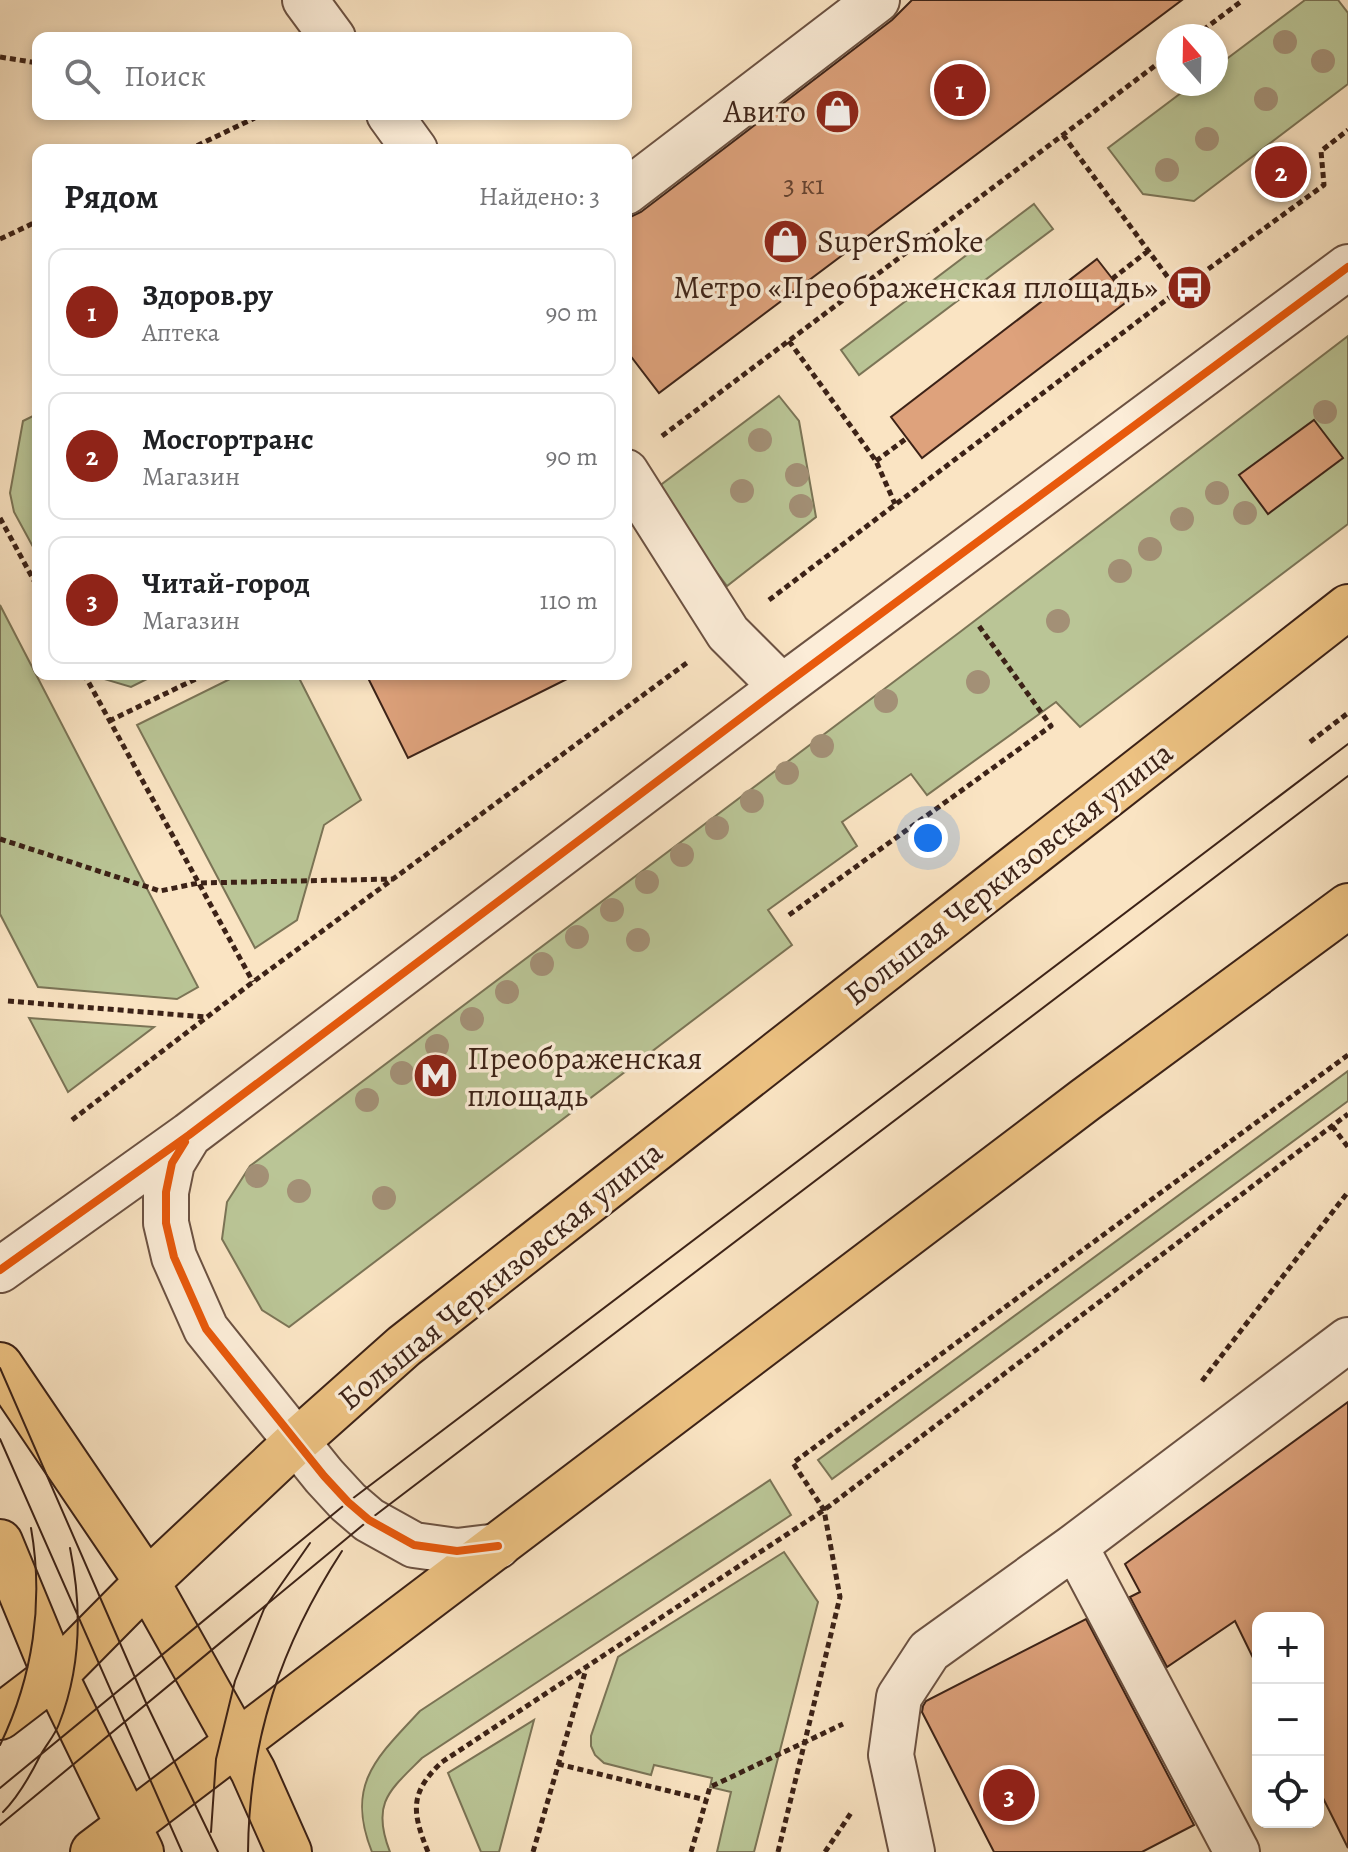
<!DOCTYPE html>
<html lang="ru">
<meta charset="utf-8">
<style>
:root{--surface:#fff;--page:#f6f6f6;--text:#202124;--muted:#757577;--line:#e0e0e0;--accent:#8f2418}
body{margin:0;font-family:Alegreya,serif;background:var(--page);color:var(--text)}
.controls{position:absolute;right:24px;bottom:24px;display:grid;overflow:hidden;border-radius:16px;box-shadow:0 4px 12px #0003}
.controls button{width:72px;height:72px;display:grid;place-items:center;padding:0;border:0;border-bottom:2px solid var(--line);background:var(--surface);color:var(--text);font:40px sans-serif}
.compass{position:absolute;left:1156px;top:24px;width:72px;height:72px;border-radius:50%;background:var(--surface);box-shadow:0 4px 12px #0003;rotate:340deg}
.you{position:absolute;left:928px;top:838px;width:28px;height:28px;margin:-20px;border:6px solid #fff;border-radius:50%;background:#1a73e8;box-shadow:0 0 0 12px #1a73e833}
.badge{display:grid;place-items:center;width:52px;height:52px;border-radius:50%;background:var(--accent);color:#fff;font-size:26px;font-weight:700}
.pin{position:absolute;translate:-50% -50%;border:4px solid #fff;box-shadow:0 2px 8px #0006}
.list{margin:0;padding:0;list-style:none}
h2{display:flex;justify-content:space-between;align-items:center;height:104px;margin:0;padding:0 32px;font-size:34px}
h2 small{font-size:26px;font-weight:400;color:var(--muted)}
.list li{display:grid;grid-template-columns:52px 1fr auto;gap:24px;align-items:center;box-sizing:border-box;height:128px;margin:0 16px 16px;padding:0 16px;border:2px solid var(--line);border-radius:16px}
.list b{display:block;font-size:30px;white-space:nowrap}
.list p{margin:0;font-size:26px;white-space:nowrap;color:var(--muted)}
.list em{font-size:26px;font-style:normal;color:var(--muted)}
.icon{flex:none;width:44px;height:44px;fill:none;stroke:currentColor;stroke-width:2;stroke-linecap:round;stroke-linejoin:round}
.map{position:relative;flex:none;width:1348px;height:1852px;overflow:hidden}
.search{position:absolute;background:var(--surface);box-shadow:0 4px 12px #0003;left:32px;top:32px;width:600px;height:88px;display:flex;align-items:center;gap:20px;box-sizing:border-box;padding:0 28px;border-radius:16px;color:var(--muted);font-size:30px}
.panel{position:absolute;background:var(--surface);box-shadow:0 4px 12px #0003;left:32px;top:144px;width:600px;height:536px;border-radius:16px}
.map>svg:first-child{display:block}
</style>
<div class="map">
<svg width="1348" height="1852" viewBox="0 0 1348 1852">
<rect width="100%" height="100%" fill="#fae4c3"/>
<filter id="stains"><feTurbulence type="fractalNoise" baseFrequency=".0025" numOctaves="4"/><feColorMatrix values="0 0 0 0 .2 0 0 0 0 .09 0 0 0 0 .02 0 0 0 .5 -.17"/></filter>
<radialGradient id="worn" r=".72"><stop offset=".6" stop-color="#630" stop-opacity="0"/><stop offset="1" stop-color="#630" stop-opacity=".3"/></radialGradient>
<path fill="#bac596" stroke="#7b7456" stroke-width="2" d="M1305,0h33l10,13v71l-154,117 -51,-7 -35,-46 85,-64h23v-17z
M1034,204l19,25 -194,146 -18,-25z
M1348,336v188l-268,203 -24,-25 -129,93 -16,-21 -69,48 15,24 -89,64 24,35 -503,382 -27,-17 -40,-71 5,-37 23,-36 710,-534z
M779,396l20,25 17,96 -89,69 -73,-96z
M37,414h1v142l-24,-44 -4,-19 13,-72z
M0,605l198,382 -21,12 -139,-12 -38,-73z
M101,674h56l-26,13 -27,-8z
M240,674h57l64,126 -37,25 -27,95 -42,28 -118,-223z
M29,1018l125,9 -86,65z
M1348,1071v30l-516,378 -14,-19z
M770,1480l21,35 -369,243c-33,33 -51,45 -32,94h-18c-27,-67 4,-94 48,-141z
M784,1552l34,50 -64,250h-37l14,-60 -21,-5 2,-9 -58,-13 -3,10 -47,-12 -9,-8 -4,-9v-10l27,-79z
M534,1720l-35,132h-18l-33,-79z"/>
<path fill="#dea27c" stroke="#3c2217" stroke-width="2" d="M912,0h270l-523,393 -33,-43v-131l15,-7 251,-192z
M1097,259l32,41 -207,158 -31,-41z
M1314,420l29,38 -75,56 -29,-39z
M366,674h211l-169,84z
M1348,1402v446l-30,-60v-170h-60v50l-23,-47 -68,46 -37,-70 10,-5 -15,-28z
M1086,1619l108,206 -52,27h-148l-72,-140 1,-6 3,-5z"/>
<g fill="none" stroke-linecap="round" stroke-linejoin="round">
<defs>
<path id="minor" d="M305,0l28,38
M389,114l26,36
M626,192l251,-192
M626,472l102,161 54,54
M189,1135l-17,28 -6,29v31l8,34 32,72 118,147 24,26 21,18 45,25 43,6 41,-5
M0,1270l189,-135 593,-448 566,-420
M1075,1546l162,306
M912,1852l-21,-97 8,-58 30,-46 146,-105 273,-206"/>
<path id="major" d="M0,1365l147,217 106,189 36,81
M0,1542l55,133 86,177
M0,1717l55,-42 92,-93 149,-140 108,-96 944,-739
M93,1852l992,-752 263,-194"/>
</defs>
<use href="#minor" stroke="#6c5242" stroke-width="48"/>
<use href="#major" stroke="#3c2217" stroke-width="48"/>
<path stroke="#3c2217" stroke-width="5" stroke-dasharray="6 4" stroke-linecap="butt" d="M1195,36l48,-36
M0,57l38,6
M1063,135l115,156
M188,150l75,-36
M0,239l38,-18
M1112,279l36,-28
M789,341l87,120 19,43
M662,436l506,-380
M876,461l31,-23
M0,518l38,70
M769,600l409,-309 146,-106 -3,-34 27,-21
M84,674l169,308
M109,721l97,-47
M1310,742l38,-29
M0,839l160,52 38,-8 196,-4
M789,915l262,-189 -72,-100
M8,1001l198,16
M72,1120l181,-138 435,-320
M1332,1126l16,21
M1202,1381l146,-189
M558,1764l148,36
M428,1852c-16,-40 -19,-59 14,-90l382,-252 524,-396
M533,1852l53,-183
M691,1852l19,-65 133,-63
M778,1852l62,-255 -16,-87 -31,-47 555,-408
M825,1852l26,-39"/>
<use href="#minor" stroke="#fcedd8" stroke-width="44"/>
<use href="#major" stroke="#edc282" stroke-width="44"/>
<path stroke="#3c2217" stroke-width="2" d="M0,1368l147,337 71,147
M0,1439l182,413
M0,1745c33,-68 44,-143 31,-217
M0,1788l348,-286 1000,-758
M3,1812c16,-16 27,-36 37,-56 6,-11 15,-21 19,-32 22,-56 23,-117 11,-176
M0,1825l369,-305 979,-744
M211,1832l5,-73 19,-78 29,-72 46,-66
M248,1852c1,-113 33,-207 94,-301"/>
<defs>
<path id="cycleway" d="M185,1142l-13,21 -6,29v31l8,34 32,72 118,147 24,26 21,18 45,25 43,6 41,-5
M0,1270l189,-135 593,-448 566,-420"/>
</defs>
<use href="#cycleway" stroke="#fcedd8" stroke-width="13"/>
<use href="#cycleway" stroke="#e8590c" stroke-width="8"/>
</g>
<g fill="#a39076">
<circle cx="1285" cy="42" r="12"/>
<circle cx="1323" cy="61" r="12"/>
<circle cx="1266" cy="99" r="12"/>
<circle cx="1207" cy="139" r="12"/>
<circle cx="1167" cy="170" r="12"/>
<circle cx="1325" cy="412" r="12"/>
<circle cx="760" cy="440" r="12"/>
<circle cx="797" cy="475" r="12"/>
<circle cx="742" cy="491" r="12"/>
<circle cx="1217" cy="493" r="12"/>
<circle cx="801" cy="506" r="12"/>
<circle cx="1245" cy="513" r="12"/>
<circle cx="1182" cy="519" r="12"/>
<circle cx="1150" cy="549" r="12"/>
<circle cx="1120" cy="571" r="12"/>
<circle cx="1058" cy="621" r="12"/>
<circle cx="978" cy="682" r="12"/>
<circle cx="886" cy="701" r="12"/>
<circle cx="822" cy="746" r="12"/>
<circle cx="787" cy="773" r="12"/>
<circle cx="752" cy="801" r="12"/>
<circle cx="717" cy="828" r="12"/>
<circle cx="682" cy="855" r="12"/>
<circle cx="647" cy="882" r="12"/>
<circle cx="612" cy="910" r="12"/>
<circle cx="577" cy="937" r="12"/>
<circle cx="638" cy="940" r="12"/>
<circle cx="542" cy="964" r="12"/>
<circle cx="507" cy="992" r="12"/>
<circle cx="472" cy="1019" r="12"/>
<circle cx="437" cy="1046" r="12"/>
<circle cx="402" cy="1073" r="12"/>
<circle cx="367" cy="1100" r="12"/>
<circle cx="257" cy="1176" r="12"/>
<circle cx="299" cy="1191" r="12"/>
<circle cx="384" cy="1198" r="12"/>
</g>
<defs>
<symbol id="shop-disc" viewBox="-11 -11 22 22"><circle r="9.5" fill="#8f2418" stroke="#fcedd8"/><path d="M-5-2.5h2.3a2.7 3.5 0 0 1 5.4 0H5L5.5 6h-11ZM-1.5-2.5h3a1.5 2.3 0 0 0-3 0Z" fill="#fff"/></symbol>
<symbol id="bus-disc" viewBox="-11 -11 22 22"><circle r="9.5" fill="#8f2418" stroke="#fcedd8"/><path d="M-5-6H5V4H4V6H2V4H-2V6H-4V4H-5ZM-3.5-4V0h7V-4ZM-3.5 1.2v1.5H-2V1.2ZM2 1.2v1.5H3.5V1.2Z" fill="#fff"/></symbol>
<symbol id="metro-disc" viewBox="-11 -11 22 22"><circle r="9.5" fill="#8f2418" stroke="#fcedd8"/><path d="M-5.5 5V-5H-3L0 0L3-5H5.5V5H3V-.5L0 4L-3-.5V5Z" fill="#fff"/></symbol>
</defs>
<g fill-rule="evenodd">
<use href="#shop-disc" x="812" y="86" width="51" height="51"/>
<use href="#shop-disc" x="760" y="216" width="51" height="51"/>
<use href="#bus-disc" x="1164" y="262" width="51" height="51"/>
<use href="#metro-disc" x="410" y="1050" width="51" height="51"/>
</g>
<g text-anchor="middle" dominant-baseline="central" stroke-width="7" stroke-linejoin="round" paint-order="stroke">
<g font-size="28" fill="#644230">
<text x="804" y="185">3 к1</text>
</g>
<g font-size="32" fill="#3c2217" stroke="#fcedd8" text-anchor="end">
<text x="806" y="111">Авито</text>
<text x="817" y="241" text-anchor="start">SuperSmoke</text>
<text x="1158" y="287">Метро «Преображенская площадь»</text>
<text x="467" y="1058" text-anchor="start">Преображенская<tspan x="467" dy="37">площадь</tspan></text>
</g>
<g font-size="32" fill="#3c2217" stroke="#fcedd8">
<text transform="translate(1008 873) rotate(-38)">Большая Черкизовская улица</text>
<text transform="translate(500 1275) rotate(-39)">Большая Черкизовская улица</text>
</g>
</g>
<rect width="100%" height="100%" filter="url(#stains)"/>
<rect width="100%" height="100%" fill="url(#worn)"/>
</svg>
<div class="controls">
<button>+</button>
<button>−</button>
<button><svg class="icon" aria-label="locate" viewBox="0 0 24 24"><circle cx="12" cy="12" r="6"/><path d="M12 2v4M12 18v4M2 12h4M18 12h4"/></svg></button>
</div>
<svg class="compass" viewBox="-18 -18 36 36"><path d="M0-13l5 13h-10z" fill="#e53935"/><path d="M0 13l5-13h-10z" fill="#757577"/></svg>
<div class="you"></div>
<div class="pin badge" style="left:960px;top:90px">1</div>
<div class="pin badge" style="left:1281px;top:172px">2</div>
<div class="pin badge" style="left:1009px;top:1795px">3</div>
<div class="search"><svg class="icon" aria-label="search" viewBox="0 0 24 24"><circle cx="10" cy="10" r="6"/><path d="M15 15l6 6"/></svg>Поиск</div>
<section class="panel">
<h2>Рядом<small>Найдено: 3</small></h2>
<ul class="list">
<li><span class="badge">1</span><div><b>Здоров.ру</b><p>Аптека</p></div><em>90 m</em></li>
<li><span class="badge">2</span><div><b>Мосгортранс</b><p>Магазин</p></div><em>90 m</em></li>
<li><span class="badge">3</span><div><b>Читай-город</b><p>Магазин</p></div><em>110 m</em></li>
</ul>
</section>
</div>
